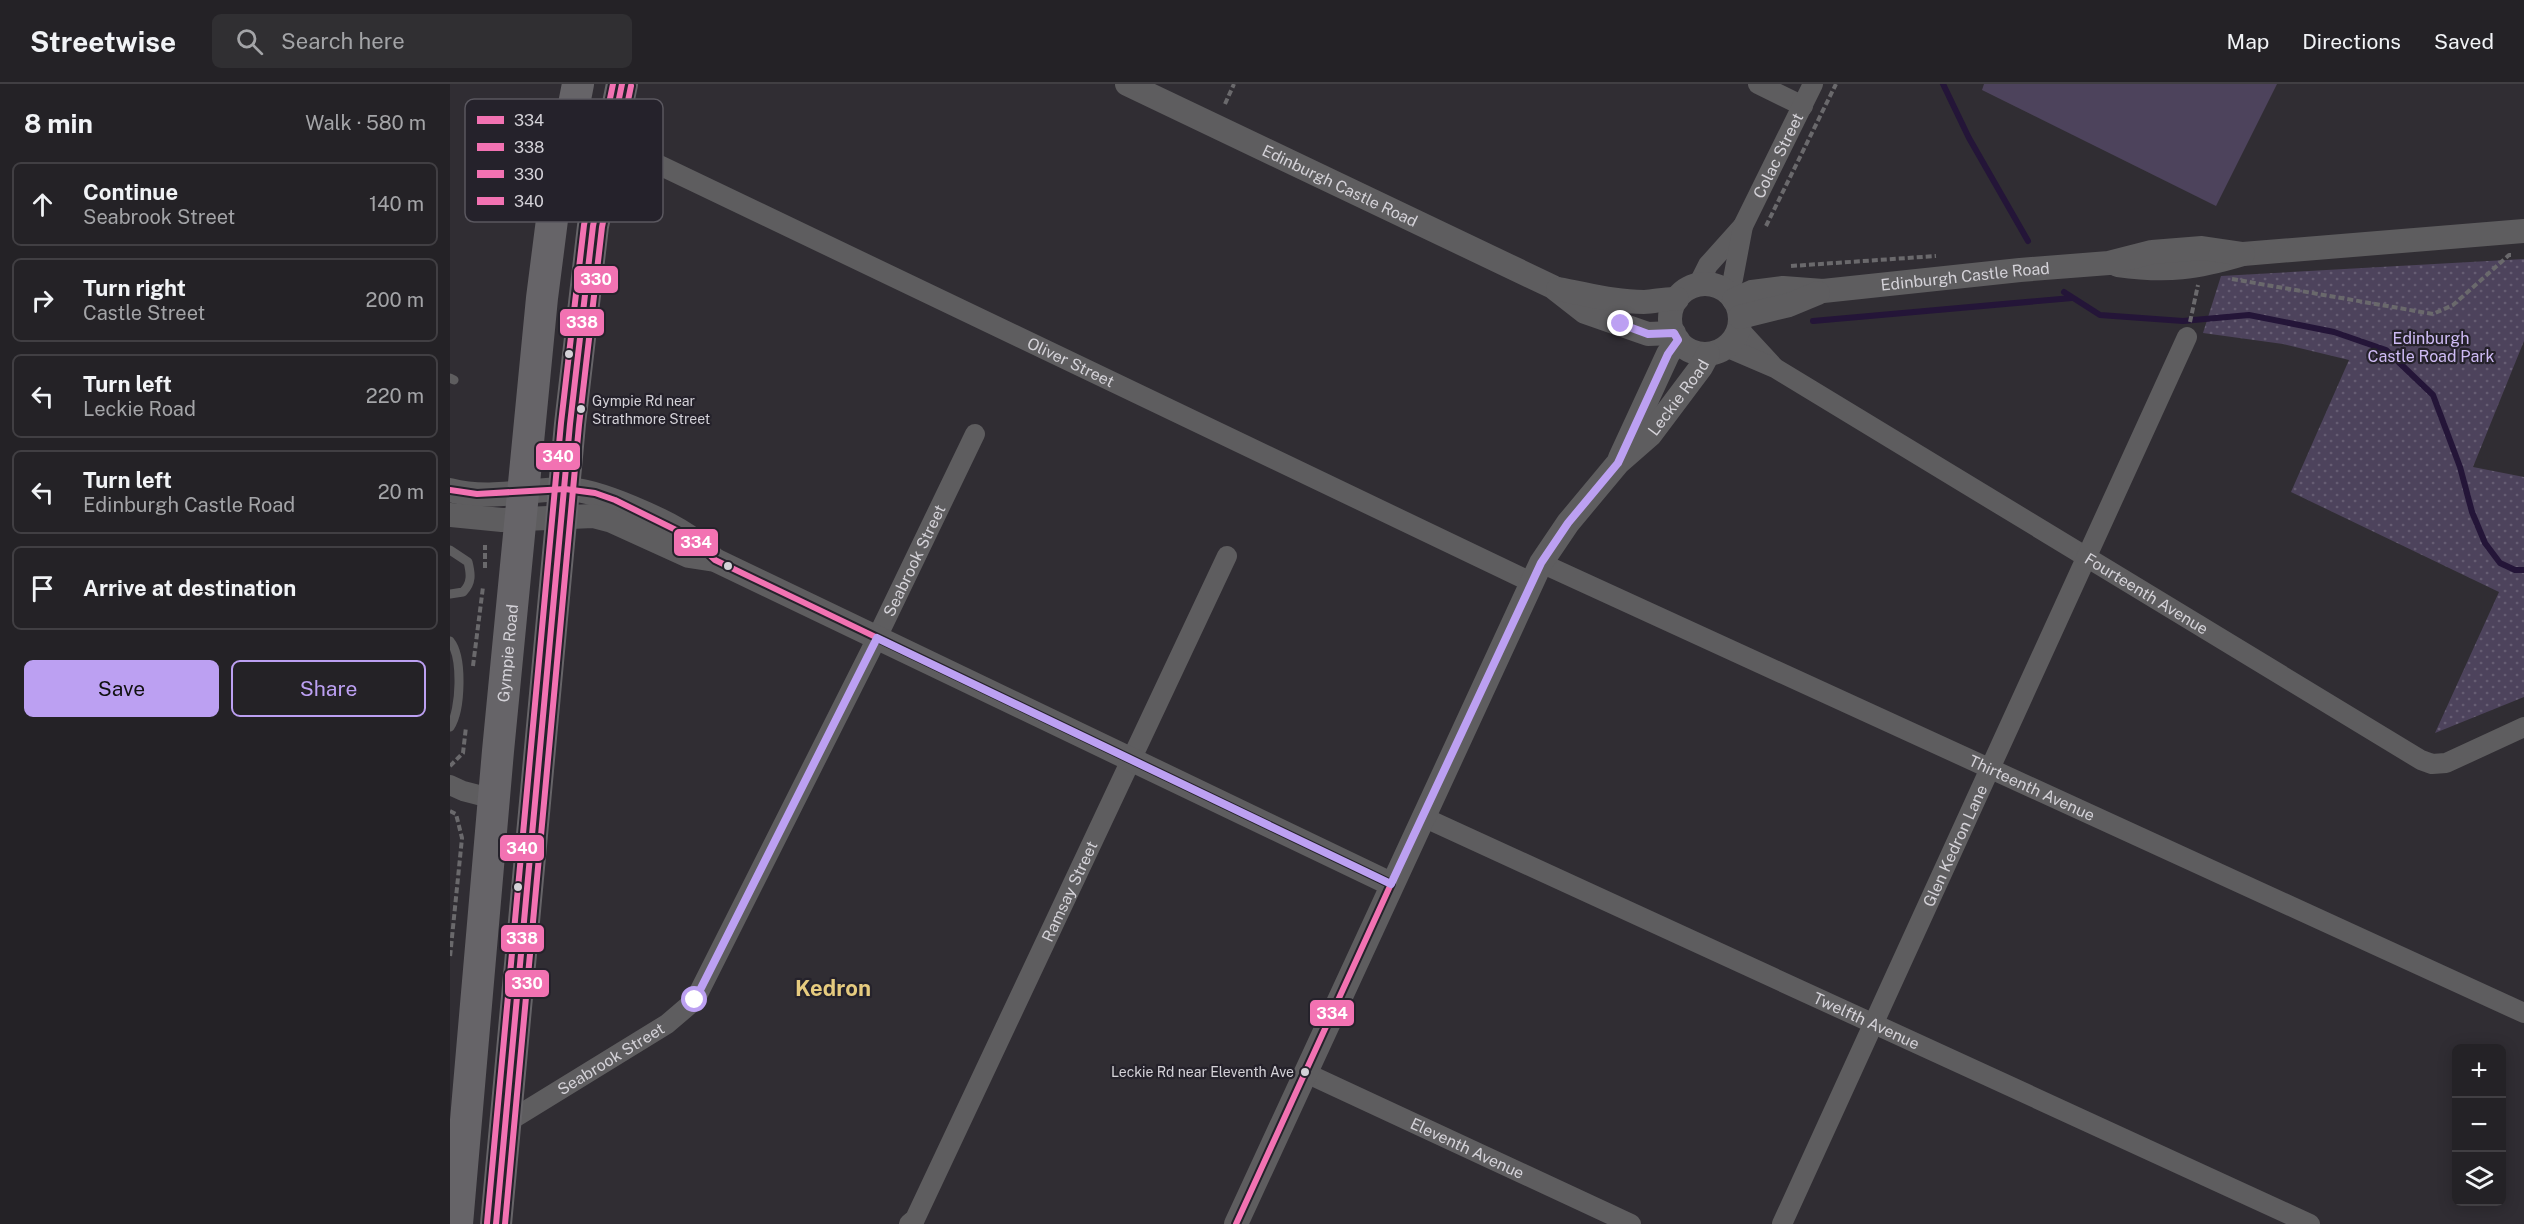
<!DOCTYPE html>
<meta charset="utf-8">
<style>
:root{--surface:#242226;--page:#302f32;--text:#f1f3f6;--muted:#a3a4a7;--line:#413f43;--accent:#bca0f2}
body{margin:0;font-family:"Public Sans",sans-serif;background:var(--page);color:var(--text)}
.controls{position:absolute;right:18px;bottom:18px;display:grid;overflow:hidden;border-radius:9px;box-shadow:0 3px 15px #0003}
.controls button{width:54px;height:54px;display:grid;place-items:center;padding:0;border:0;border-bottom:2px solid var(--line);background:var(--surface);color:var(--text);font:30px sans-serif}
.stop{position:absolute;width:18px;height:18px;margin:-14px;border:4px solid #bca0f2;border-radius:50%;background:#fff}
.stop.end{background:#bca0f2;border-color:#fff;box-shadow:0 2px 6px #0008}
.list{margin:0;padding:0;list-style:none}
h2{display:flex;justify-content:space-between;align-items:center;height:78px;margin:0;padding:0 24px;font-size:26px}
h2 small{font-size:20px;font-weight:400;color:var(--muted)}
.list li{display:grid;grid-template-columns:39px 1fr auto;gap:18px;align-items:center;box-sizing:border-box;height:84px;margin:0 12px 12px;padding:0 12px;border:2px solid var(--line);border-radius:9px}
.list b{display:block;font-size:22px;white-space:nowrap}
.list p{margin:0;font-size:20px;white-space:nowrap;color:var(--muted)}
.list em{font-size:20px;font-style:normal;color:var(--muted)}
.actions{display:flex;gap:12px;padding:18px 24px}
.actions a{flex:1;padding:14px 0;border:2px solid var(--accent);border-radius:9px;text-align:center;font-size:21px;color:var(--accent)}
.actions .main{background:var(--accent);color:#111}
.icon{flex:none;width:33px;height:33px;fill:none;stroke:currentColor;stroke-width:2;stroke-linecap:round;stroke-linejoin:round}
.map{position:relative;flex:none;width:2074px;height:1140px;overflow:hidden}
header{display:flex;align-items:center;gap:36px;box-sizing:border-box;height:84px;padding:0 30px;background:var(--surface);border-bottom:2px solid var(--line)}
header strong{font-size:28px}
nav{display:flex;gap:33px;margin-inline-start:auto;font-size:21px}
.search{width:420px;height:54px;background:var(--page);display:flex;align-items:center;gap:15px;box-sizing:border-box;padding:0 21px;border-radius:9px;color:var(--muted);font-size:22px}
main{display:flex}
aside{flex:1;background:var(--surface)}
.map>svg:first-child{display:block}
</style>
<header>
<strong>Streetwise</strong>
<div class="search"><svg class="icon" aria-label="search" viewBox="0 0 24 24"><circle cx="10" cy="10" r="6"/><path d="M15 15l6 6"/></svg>Search here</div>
<nav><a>Map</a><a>Directions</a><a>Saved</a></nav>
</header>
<main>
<aside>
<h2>8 min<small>Walk · 580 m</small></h2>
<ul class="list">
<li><svg class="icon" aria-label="ahead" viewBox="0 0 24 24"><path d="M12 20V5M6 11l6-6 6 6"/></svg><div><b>Continue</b><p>Seabrook Street</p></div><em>140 m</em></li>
<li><svg class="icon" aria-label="right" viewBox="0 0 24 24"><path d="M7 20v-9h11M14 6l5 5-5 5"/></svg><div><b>Turn right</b><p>Castle Street</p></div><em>200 m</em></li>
<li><svg class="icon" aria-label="left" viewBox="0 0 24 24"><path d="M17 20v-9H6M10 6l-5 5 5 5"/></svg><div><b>Turn left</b><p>Leckie Road</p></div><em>220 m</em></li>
<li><svg class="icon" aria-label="left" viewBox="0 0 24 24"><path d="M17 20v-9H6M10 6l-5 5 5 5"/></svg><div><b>Turn left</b><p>Edinburgh Castle Road</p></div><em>20 m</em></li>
<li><svg class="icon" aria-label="arrive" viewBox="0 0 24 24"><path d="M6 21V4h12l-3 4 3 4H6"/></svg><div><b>Arrive at destination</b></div></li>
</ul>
<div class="actions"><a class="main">Save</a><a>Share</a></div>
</aside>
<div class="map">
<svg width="2074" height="1140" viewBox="0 0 2074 1140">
<defs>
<pattern id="park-dots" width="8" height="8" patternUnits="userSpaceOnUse" patternTransform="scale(1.5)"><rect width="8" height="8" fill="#4d435c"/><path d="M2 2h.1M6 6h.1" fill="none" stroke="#665d73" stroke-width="1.8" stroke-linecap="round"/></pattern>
</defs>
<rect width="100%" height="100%" fill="#302d33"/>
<path fill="#4d435c" d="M1534,0h293l-61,122 -234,-116z"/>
<path fill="url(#park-dots)" d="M2074,175v82l-51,126 51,10v220l-89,36 64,-141 -208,-100 58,-132 -66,-16 -80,-11 18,-57z"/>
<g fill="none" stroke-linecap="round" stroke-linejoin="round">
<path stroke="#241538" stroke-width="6" d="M1493,0l26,54 59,103
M1614,208l36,23 83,6 66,-6 85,17 52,18 47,45 27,72 12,45 13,31 15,20 15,7h9
M1363,237l259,-23"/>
<path stroke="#6a696c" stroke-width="4" stroke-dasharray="6 3" stroke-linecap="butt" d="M775,20l9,-20
M1316,142l70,-142
M1341,182l145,-10
M1782,195l201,35 20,-9 56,-50h4
M1740,238l8,-37
M35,484v-23
M23,582l10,-79
M0,682l13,-13 3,-26
M0,727l6,3 6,24 -12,119"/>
<path stroke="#5e5d5f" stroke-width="9" d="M0,294l4,2
M0,466l18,12c3,12 4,21 -5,30l-13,2
M0,557c13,16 11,69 0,86"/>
<g stroke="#5e5d5f" stroke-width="20">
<path d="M1308,0l45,22"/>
<path id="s1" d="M159,57l922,441"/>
<path d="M1248,201l10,-20 35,-39"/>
<path id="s2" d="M1277,208l6,-13 10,-53 70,-142"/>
<path d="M1289,245l34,37"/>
<path id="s3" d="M1276,263l49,21 646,392 11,4 14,-1 78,-36"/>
<path id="s4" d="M1091,479l983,450"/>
<path d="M0,701l13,6 31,8"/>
<path id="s5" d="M973,733l887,407"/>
<path id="s6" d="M856,989l325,151"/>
<path id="s7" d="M56,1039l161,-99 28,-24 175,-348 105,-218"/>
<path id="s8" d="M459,1140l6,-5 312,-663"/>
<path id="s9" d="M1332,1140l405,-887"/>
</g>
<g stroke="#5e5d5f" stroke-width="24">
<path id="s10" d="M677,0l426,203 32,25 63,22 26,-1"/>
<path d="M1668,181c50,7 78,3 125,-11l281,-23"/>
<circle cx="1255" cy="235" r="35"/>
<path d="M1108,205c29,5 56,13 86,13 11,0 21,-4 33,-3"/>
<path id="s11" d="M1284,216l18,-8 31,-4 40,3 197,-21 89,-7 43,-11 50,-4 41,6"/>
<path d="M1290,233l49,-12 29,-12"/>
<path d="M1170,374l48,-104 10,-14"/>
<path d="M0,406c37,10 77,0 114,-1 31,-1 107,33 131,52 7,6 13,13 20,19"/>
<path d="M0,431l52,5 91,-4 19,5 77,35 26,4 676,324"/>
<path id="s12" d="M786,1140l305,-661 27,-40 50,-60 32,-28 51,-68 7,-13"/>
</g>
<g stroke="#666468" stroke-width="32">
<path id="s13" d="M7,1140l41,-473 44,-453 11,-86 25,-128"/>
<path d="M46,1140l74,-800 23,-198 29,-142"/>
</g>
<defs>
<path id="bus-1" d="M0,406l27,4 88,-5 30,4 20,7 63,31 16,9 21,20 676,324
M786,1140l155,-340"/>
<path id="bus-2" d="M46,1140l74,-800 23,-198 29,-142"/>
<path id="bus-3" d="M55,1140l74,-799 23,-198 29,-141"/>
<path id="bus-4" d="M37,1139l74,-800 23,-198 29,-141"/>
</defs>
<use href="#bus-1" stroke="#25222b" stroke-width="10"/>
<use href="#bus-2" stroke="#25222b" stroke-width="10"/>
<use href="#bus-3" stroke="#25222b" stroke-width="10"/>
<use href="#bus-4" stroke="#25222b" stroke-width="10"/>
<use href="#bus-1" stroke="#f272b2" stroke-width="6"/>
<use href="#bus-2" stroke="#f272b2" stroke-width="6"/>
<use href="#bus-3" stroke="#f272b2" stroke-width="6"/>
<use href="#bus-4" stroke="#f272b2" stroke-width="6"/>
</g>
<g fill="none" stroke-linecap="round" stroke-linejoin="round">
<path stroke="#bca0f2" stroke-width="8" d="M245,916l182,-362 514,246 150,-321 27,-40 50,-60 50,-109 10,-14 -4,-7 -26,1 -27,-10"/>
</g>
<g fill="#d4d2d8" stroke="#25222b" stroke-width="2">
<circle cx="119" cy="270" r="5"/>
<circle cx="131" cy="325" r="5"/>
<circle cx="278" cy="482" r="5"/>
<circle cx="68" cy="803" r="5"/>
<circle cx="855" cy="988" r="5"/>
</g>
<g text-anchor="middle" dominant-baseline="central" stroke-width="4.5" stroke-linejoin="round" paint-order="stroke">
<g font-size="14" fill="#d4d2d8" stroke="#25222b" text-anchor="start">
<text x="142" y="317">Gympie Rd near<tspan x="142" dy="18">Strathmore Street</tspan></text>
<text x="844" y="988" text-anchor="end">Leckie Rd near Eleventh Ave</text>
</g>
<g font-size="16" fill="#d4d2d8" stroke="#25222b">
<text stroke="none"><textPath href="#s2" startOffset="147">Colac Street</textPath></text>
<text stroke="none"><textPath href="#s10" startOffset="236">Edinburgh Castle Road</textPath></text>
<text stroke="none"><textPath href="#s11" startOffset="234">Edinburgh Castle Road</textPath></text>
<text stroke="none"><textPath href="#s1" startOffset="512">Oliver Street</textPath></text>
<text stroke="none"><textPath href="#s12" startOffset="944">Leckie Road</textPath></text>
<text stroke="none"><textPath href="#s7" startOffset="717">Seabrook Street</textPath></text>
<text stroke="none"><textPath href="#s3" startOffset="488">Fourteenth Avenue</textPath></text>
<text stroke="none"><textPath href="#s13" startOffset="573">Gympie Road</textPath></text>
<text stroke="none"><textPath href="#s4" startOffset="540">Thirteenth Avenue</textPath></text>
<text stroke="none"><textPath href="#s9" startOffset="416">Glen Kedron Lane</textPath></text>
<text stroke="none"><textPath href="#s8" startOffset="370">Ramsay Street</textPath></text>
<text stroke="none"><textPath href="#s5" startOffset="488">Twelfth Avenue</textPath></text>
<text stroke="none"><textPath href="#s7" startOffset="123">Seabrook Street</textPath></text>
<text stroke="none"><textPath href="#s6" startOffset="178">Eleventh Avenue</textPath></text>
</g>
<g font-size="16" fill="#cfbcf5" stroke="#25222b">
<text x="1981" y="254">Edinburgh<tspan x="1981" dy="18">Castle Road Park</tspan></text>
</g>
<g font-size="22" font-weight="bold" fill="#e6cb7f" stroke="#25222b">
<text x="383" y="904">Kedron</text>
</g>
</g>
<rect x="15" y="15" width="198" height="123" rx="9" fill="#25222b" stroke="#5a575f" stroke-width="1.5"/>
<rect x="27" y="32" width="27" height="8" fill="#f272b2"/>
<rect x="27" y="59" width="27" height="8" fill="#f272b2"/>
<rect x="27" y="86" width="27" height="8" fill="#f272b2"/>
<rect x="27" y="113" width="27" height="8" fill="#f272b2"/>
<g font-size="16" fill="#d4d2d8">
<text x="64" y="42">334</text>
<text x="64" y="69">338</text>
<text x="64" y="96">330</text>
<text x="64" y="123">340</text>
</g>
<g stroke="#25222b" stroke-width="2">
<rect x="123" y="181" width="46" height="29" rx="6" fill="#f272b2"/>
<rect x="109" y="224" width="46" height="29" rx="6" fill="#f272b2"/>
<rect x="85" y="358" width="46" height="29" rx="6" fill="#f272b2"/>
<rect x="223" y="444" width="46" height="29" rx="6" fill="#f272b2"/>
<rect x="49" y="750" width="46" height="28" rx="6" fill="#f272b2"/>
<rect x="50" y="840" width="45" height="29" rx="6" fill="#f272b2"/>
<rect x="54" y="885" width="46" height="29" rx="6" fill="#f272b2"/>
<rect x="859" y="915" width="46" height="28" rx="6" fill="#f272b2"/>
</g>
<g font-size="16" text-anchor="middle" font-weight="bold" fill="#fff">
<text x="146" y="201">330</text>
<text x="132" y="244">338</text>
<text x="108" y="378">340</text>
<text x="246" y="464">334</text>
<text x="72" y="770">340</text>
<text x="72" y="860">338</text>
<text x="77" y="905">330</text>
<text x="882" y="935">334</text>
</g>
</svg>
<div class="controls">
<button>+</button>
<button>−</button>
<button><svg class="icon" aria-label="layers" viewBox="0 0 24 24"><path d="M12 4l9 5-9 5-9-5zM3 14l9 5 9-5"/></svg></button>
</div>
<div class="stop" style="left:245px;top:916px"></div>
<div class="stop end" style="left:1171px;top:240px"></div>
</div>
</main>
